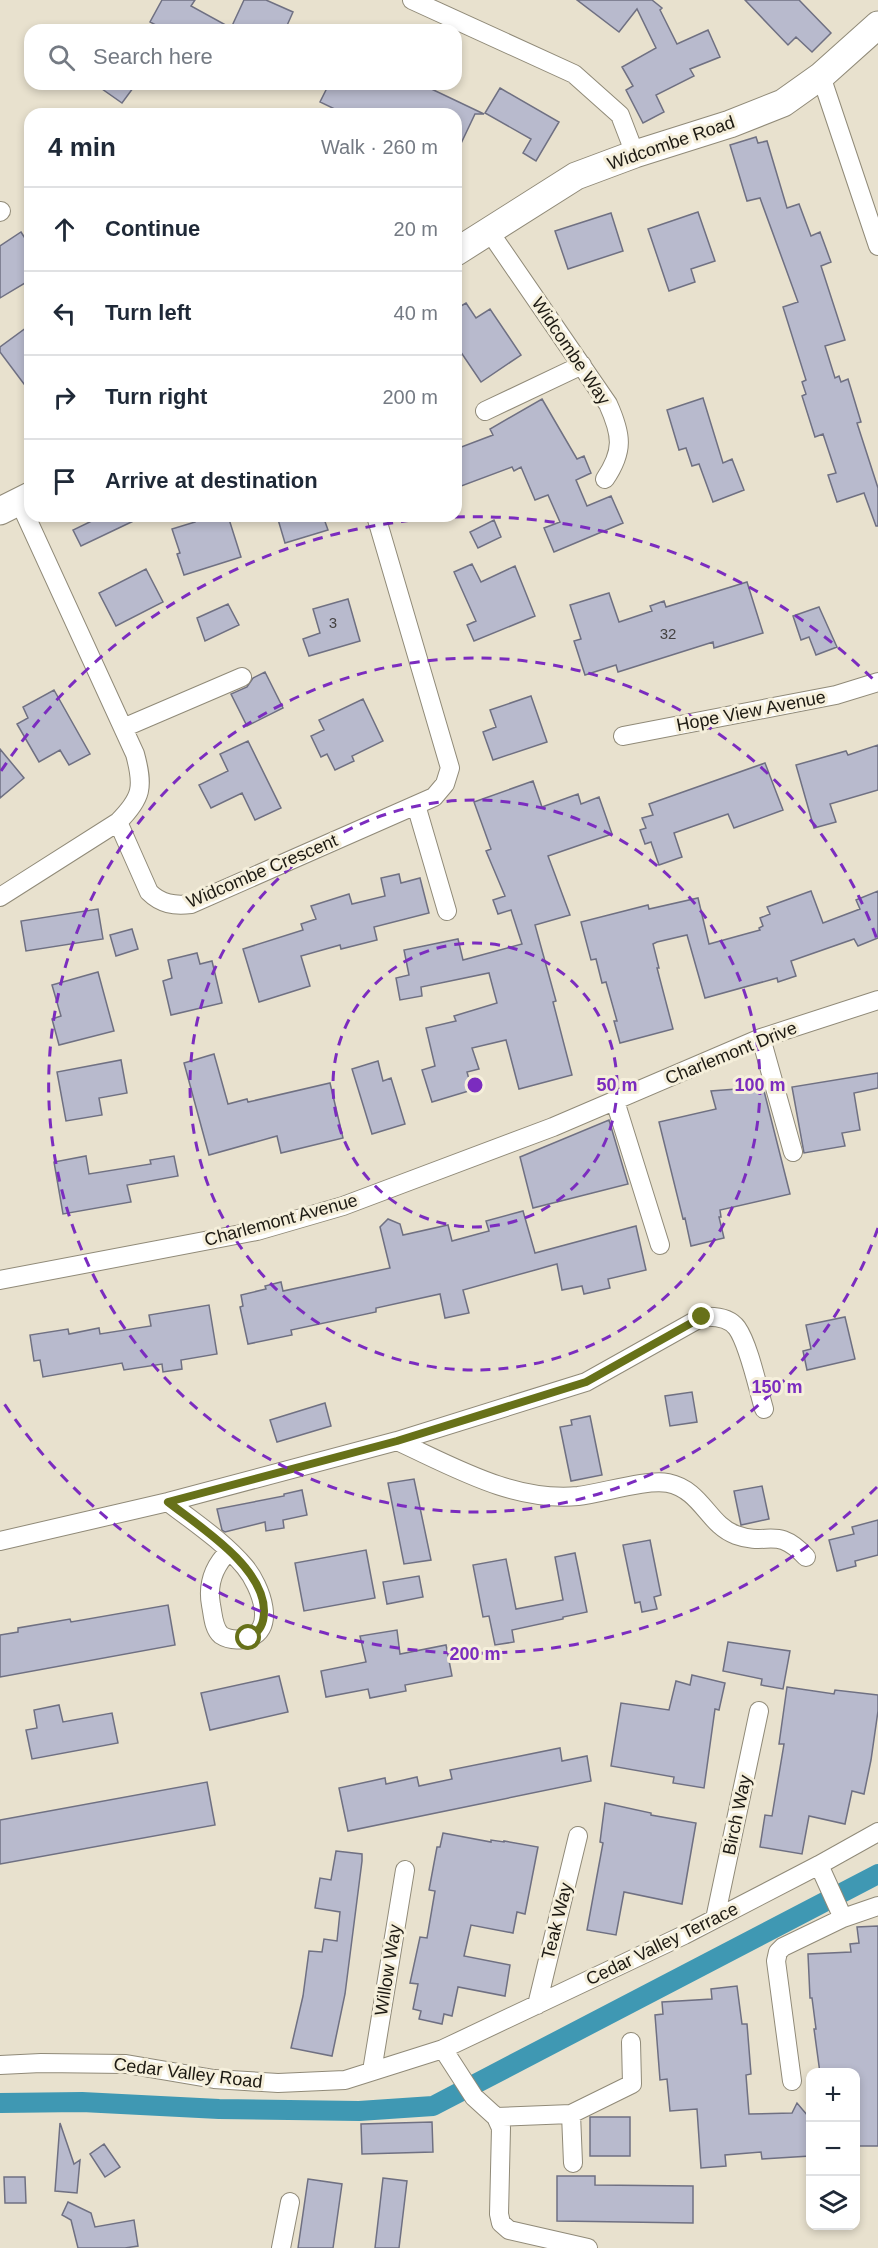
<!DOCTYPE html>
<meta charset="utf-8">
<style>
:root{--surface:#fff;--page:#f2f2f3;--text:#1f2937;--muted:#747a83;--line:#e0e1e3}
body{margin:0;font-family:Helvetica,sans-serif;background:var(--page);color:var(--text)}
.controls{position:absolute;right:18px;bottom:18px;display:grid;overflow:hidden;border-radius:12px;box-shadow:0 3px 9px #0003}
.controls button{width:54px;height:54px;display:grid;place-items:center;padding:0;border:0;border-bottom:2px solid var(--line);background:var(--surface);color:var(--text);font:30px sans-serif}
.stop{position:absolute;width:18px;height:18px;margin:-14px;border:4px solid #677119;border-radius:50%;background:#fff}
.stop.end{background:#677119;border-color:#fff;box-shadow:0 2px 6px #0008}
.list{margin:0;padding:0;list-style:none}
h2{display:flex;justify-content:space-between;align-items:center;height:78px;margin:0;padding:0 24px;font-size:26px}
h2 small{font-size:20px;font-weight:400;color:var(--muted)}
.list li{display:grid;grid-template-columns:39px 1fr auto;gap:18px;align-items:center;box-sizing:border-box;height:84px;padding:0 24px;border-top:2px solid var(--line)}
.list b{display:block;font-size:22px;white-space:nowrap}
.list em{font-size:20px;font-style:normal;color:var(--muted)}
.icon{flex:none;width:33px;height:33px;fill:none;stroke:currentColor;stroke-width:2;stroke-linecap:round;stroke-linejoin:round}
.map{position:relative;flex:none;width:878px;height:2248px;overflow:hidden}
.search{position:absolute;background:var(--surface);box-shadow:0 3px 9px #0003;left:24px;top:24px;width:438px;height:66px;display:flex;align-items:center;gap:15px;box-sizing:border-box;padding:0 21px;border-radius:18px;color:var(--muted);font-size:22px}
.panel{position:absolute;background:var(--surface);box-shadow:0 3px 9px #0003;left:24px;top:108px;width:438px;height:414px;border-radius:18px}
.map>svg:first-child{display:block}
</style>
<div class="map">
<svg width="878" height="2248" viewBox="0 0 878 2248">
<rect width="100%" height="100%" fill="#e8e1ce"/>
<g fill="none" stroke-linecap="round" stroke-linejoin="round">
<path stroke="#3f98b3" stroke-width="20" d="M0,2103l82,-1 137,7 140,2 74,-5 445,-232"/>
</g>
<path fill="#b8bacd" stroke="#6f7082" stroke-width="1.5" d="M162,0h33l-4,6 40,22 13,-28h22l27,12 -8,18h-120l-15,-8z
M577,0h75l10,8 -2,2 17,34 31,-14 12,27 -30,12 4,7 -38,19 8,17 -21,11 -17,-33 7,-4 -11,-19 34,-19 -19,-39 -18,23z
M745,0h54l32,33 -19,19 -16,-15 -8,8z
M95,84h41l-14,19z
M329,84h92l63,30h-9l-19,40v-40h-111l-25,-12z
M500,88l59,34 -23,39 -13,-8 8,-14 -46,-26z
M756,137l2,6 9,-2 20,67 12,-4 12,32 9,-4 11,30 -10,4 24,74 -20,6 10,32 4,-2 2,6 7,-3 13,43 -4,1 21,65v38h-2l-12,-33 -27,9 -9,-27 8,-2 -13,-39 -8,3 -13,-41 4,-2 -4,-12 4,-2 -23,-73 15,-5 -38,-104 -13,3 -17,-56z
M698,212l17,49 -24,8 4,13 -26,9 -21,-62z
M611,213l12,38 -55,18 -13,-38z
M21,232l9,14v34l-30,18v-52z
M466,303l10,15 14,-9 31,46 -40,27 -25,-37v-36z
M30,325v67l-30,-40v-5z
M703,398l20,65 9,-4 12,31 -31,12 -14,-38 -7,2 -6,-18 -7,2 -12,-40z
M542,399l35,60 7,-3 7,17 -15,7 11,26 24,-10 12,27 -69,29 -10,-24 16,-6 -12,-27 -13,5 -14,-33 -7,4 -2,-4 -56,21v-39l37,-14 -3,-6z
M102,516h42l-63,30 -8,-16z
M193,516h35l13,41 -57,18 -7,-21 3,-1 -8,-24 23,-7z
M277,516h46l5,14 -43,13z
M494,520l7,17 -23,11 -8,-16z
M472,564l9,18 34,-16 20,50 -61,25 -7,-16 9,-4 -22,-49z
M146,569l17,33 -47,24 -17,-33z
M747,582l16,51 -49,15 -1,-6 -95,30 -2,-7 -31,10 -11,-34 7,-2 -11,-34 39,-12 10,29 33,-11 -2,-5 14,-5 2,6z
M348,599l12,42 -51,15 -6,-17 17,-6 -7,-24z
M228,604l11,21 -34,16 -8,-23z
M819,607l18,40 -21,8 -7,-18 -8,3 -8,-24z
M265,672l18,36 -36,18 -16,-32 16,-7 6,-9z
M54,690l36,64 -21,11 -9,-15 -21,12 -22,-38 11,-6 -5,-11z
M531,696l16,46 -54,18 -10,-28 13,-5 -6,-17z
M363,699l20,42 -31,15 2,5 -19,9 -8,-16 -6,3 -10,-21 13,-6 -5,-10z
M248,741l33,67 -26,12 -13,-27 -31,15 -12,-23 29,-14 -8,-17z
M878,745v45l-48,14 6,18 -22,6 -18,-63 50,-14 2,4z
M0,749l24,29 -24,20z
M765,763l18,47 -49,18 -6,-14 -54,19 8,24 -23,8 -8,-23 -6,2 -5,-14 6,-2 -4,-10 11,-3 -4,-11z
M533,781l9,26 36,-13 3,10 18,-7 13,37 -64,22 22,59 -35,10 21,76 -3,1 19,73 -53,14 -13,-49 -34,8 7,21 -12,3 5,18 -40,12 -10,-32 13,-4 -9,-38 30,-7 -2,-5 43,-13 -8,-30 -68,14 1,9 -22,4 -4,-22 13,-3 -5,-25 54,-11 5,21 59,-16 -11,-34 -13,4 -5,-14 12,-4 -19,-45 5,-2 -17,-47z
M399,874l2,9 19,-5 9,35 -55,14 3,13 -36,9 -1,-4 -39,11 9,30 -51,16 -16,-53 60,-19 -2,-6 15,-5 -5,-13 38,-12 3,10 33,-8 -4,-18z
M811,891l12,32 37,-14 -4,-9 22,-9v47l-20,8 -4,-7 -63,22 5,15 -18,6 -1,-4 -72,20 -18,-63 -30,7 -4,2 6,24h-2l16,61 -53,14 -6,-22h3l-11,-39 -4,1 -6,-24 -5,1 -10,-38 67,-17 1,4 49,-11 11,46 51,-14 -1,-2 4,-2 -3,-8 10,-4 -3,-7z
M98,909l5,30 -77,12 -5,-30z
M132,929l6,20 -22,7 -6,-21z
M197,953l3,11 12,-3 10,42 -51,12 -8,-34 9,-3 -4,-18z
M98,972l16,59 -55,14 -7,-26 9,-3 -9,-31z
M214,1054l14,50 19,-5 1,3 82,-19 13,55 -62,15 -4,-17 -68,19 -25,-92z
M121,1060l6,33 -28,5 3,17 -36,6 -9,-49z
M378,1061l5,20 8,-3 14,46 -33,10 -20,-65z
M878,1073v15l-24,5 6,37 -18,3 3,13 -41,7 -12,-66z
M763,1087l27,107 -70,16 1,7h-2l5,21 -33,8 -6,-28 -2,1 -24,-97 57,-13 -5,-18z
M609,1120l19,64 -95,24 -13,-51z
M86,1156l3,18 62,-10 -1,-4 24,-4 4,20 -51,9 4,17 -68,12 -9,-52z
M523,1211l12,42 101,-27 10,44 -38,9 2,9 -26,6 -2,-8 -20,4 -5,-26 -94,26 6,23 -24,5 -5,-24 -64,14v4l-85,18 1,5 -44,9 -8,-37 3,-1 -2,-11 25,-6 -1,-3 16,-4 2,9 107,-23 -10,-41 8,-8 12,5 3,11 45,-10 4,16 37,-10 -3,-10z
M209,1305l8,49 -36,6 1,9 -19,3 -1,-8 -38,6 -2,-7 -79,14 -3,-17 -6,1 -4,-26 38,-6 1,5 30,-6 1,6 51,-8 -2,-11z
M845,1317l10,42 -48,11 -4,-19 8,-2 -5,-24z
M692,1392l5,30 -27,4 -5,-30z
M325,1403l6,23 -54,16 -7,-22z
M590,1416l12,59 -31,6 -11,-54 12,-2 -1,-5z
M414,1479l17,81 -27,4 -16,-81z
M762,1486l7,33 -28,6 -7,-34z
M302,1490l5,25 -24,5 1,8 -18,3 -1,-9 -40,10 -3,-2 -5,-21 67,-13v-2z
M878,1520v35l-23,6 1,5 -19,5 -8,-31 25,-6 -2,-7z
M650,1540l11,55 -7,2 3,12 -15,3 -2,-10 -5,1 -12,-58z
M366,1550l9,48 -71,13 -9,-48z
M575,1553l12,59 -24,5v2l-51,11 2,12 -19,3 -6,-29 -6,1 -10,-52 33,-6 10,50 47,-9 -8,-43z
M419,1576l4,21 -36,7 -4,-22z
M168,1605l7,40 -175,32v-42l18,-3v-4l52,-9 1,3z
M397,1630l3,24 46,-9 6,31 -47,9 1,6 -36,7 -2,-9 -42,8 -5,-26 45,-9 -6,-26z
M728,1642l62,9 -7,38 -22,-4 1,-6 -39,-8z
M692,1675l33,8 -6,27 -4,-1 -11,79 -31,-5 1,-6 -63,-11 10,-63 48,7 7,-29 14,4z
M279,1676l9,36 -78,18 -9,-37z
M787,1687l47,7 1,-4 43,5v16l-7,49 -7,34 -12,-3 -7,33 -36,-8 -7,38 -42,-7 5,-32 7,1 12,-72h-5z
M59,1705l4,17 49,-9 6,30 -86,16 -6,-29 11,-2 -3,-18z
M560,1748l2,13 25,-5 4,25 -243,50 -9,-43 46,-10 1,6 31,-7 2,9 33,-7 -2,-9z
M207,1782l8,43 -215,39v-44z
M605,1803l46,10v2l45,8 -14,81 -58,-12 -8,43 -29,-5 16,-87 -3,-1z
M443,1833l48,9v-2l13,2v-1l34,6 -13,67 -8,-2 -4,21 -42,-8 -7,31 46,9 -5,31 -47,-9 -6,29 -8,-2 -2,10 -23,-5 2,-8 -8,-2 5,-25 -8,-1 10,-46 7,1 8,-47 -6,-1 8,-43h3z
M336,1851l26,3v7l-17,133 -13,62 -41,-8 12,-52 6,-45 13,1 2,-13 13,2 3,-29 -25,-4 5,-30 11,2z
M878,1926v220h-23v-73h-35l-6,-44h2l-4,-31h-2l-2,-44 43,-2 -1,-8 9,-1 -2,-16z
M737,1986l5,38h5l4,50 -5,1 3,39 43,-1 5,-10 11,13 2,40 -48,3 -1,-7 -36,3 1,11 -25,2 -4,-59 -27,2 -3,-32 -7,1 -5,-65 8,-1 -1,-12 50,-3 -1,-10z
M590,2117h40v39h-40z
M432,2122l1,30 -71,2 -1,-30z
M60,2123l14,41 6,-4 -3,33 -22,-2z
M104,2144l16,23 -15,10 -15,-23z
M557,2176h38v9l98,1v37l-136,-2z
M4,2177h21l1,26h-21z
M383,2178l24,3 -8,67h-24z
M308,2179l34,5 -9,64h-35z
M68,2202l23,11 4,14 39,-7 4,26 -13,2h-47l-7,-28 -9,-5z"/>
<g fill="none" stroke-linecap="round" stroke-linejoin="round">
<defs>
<path id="street" d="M412,0l162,74 46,41 15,39
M821,76l57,170
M0,212l1,-1
M489,231l119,173c14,31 16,47 -3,75
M485,411l97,-46
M19,501l116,253c9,33 7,44 -17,68l31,70c12,12 25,14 42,12l243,-107 11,-13 5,-16 -74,-252
M123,728l119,-51
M623,736l213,-41 42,-13
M416,805l31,106
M0,897l118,-75
M761,1038l32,114
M615,1101l45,144
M0,1280l257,-49 86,-25 210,-79 208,-89 117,-38
M397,1441c57,26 116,61 181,55 25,-3 68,-17 90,-13 34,7 40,42 68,52 33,12 40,-10 70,22
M168,1502c26,20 56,40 77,65 15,18 35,67 -2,72 -7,1 -16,0 -22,-4 -8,-7 -8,-21 -10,-30 -4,-22 3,-39 18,-54
M0,1541l168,-39 229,-61 189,-59 116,-65c13,-1 27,0 35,11 12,17 21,61 27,81
M819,1865l24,53
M715,1919l44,-208
M537,2005l41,-169
M443,2049l31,48 22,20 5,11 -2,86 2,9 8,7 79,18
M0,2065l41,-2 85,1 88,15 64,4 67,-3 98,-31 241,-114 135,-70 59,-33
M372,2071l33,-201
M792,2081l-16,-120 2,-9 5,-5 60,-29 35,-12
M571,2114l2,49
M496,2117l75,-3 61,-30 -1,-42
M281,2248l9,-46"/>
<path id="secondary" d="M456,252l120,-76 59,-22 95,-30 53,-21 38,-27 57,-51
M0,511l30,-15"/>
</defs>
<use href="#street" stroke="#908a78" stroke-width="20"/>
<use href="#secondary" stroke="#908a78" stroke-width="29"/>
<use href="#street" stroke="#fff" stroke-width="18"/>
<use href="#secondary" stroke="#fff" stroke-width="27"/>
</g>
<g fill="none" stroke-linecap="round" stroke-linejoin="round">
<path stroke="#677119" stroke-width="8" d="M249,1638c11,-7 15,-14 15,-27 0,-44 -64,-84 -96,-109l229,-61 189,-59 116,-65"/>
</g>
<g fill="none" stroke="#7b2cbf" stroke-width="3" stroke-dasharray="10 8">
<circle cx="475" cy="1085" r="142"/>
<circle cx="475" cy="1085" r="285"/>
<path d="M878 1228A427 427 0 1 1 878 942"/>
<path d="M877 1487A569 569 0 0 1 1 1399M1 771A569 569 0 0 1 877 683"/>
</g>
<g text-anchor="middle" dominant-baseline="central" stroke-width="6" stroke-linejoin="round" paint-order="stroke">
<g font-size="15" fill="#444242">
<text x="333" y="622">3</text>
<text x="668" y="633">32</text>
</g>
<g font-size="18" fill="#1d1a13" stroke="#f5efdb">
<text transform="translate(671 143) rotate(-19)">Widcombe Road</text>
<text transform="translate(571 351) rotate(56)">Widcombe Way</text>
<text transform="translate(751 711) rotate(-11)">Hope View Avenue</text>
<text transform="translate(262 871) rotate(-23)">Widcombe Crescent</text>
<text transform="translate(731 1053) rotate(-22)">Charlemont Drive</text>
<text transform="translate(281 1220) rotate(-15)">Charlemont Avenue</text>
<text transform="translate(737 1815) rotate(-78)">Birch Way</text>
<text transform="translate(557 1921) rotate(-76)">Teak Way</text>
<text transform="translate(662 1944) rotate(-26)">Cedar Valley Terrace</text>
<text transform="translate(388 1970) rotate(-81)">Willow Way</text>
<text transform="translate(188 2073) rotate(7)">Cedar Valley Road</text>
</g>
</g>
<circle cx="475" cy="1085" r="9" fill="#7b2cbf" stroke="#f5efdb" stroke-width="3"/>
<g font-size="18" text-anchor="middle" font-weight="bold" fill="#7b2cbf" stroke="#f5efdb" stroke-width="6" stroke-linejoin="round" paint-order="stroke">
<text x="617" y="1091">50 m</text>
<text x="760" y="1091">100 m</text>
<text x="777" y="1393">150 m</text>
<text x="475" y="1660">200 m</text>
</g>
</svg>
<div class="controls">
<button>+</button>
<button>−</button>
<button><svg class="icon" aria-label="layers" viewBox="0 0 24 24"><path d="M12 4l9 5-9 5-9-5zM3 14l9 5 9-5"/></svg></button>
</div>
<div class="stop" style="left:249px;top:1638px"></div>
<div class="stop end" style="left:702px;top:1317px"></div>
<div class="search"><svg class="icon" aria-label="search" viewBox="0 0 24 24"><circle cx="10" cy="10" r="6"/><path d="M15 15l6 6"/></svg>Search here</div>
<section class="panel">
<h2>4 min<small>Walk · 260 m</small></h2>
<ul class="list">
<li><svg class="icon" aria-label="ahead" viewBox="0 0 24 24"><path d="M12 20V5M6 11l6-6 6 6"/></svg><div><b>Continue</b></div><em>20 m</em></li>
<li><svg class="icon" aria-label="left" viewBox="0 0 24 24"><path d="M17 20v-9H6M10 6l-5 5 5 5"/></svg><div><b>Turn left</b></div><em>40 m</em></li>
<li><svg class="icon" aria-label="right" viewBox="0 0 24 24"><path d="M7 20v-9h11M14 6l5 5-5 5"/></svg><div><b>Turn right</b></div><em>200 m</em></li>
<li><svg class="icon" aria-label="arrive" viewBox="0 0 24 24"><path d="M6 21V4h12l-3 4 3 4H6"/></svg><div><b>Arrive at destination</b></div></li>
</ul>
</section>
</div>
